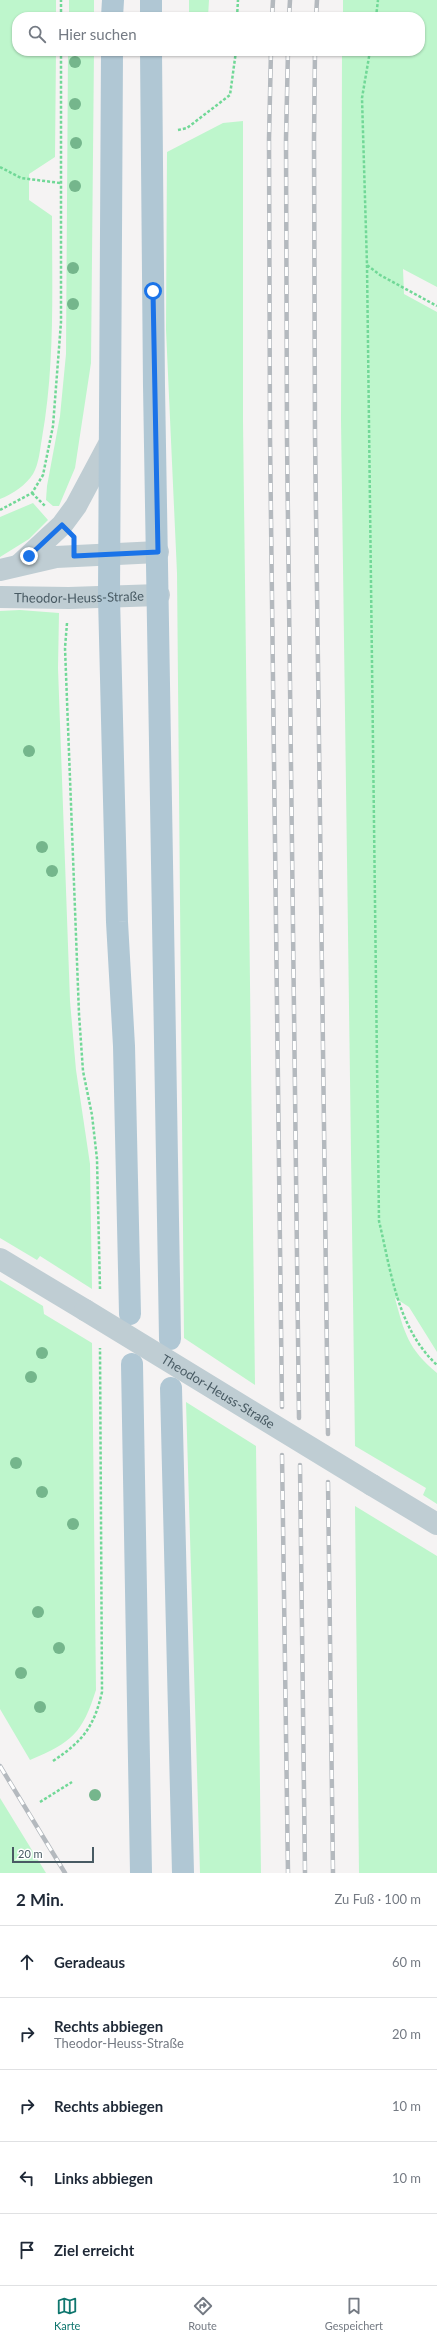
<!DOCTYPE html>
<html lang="de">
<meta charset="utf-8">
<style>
:root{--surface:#fff;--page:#f6f6f7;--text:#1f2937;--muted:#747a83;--line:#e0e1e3;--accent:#0f766e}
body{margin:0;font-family:Lato,sans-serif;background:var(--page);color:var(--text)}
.scale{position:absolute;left:12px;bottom:10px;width:82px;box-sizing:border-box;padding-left:4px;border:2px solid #485a63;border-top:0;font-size:11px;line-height:14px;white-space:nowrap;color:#485a63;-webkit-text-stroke:3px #fff;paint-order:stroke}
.stop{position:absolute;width:12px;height:12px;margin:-9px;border:3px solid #1a73e8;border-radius:50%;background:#fff}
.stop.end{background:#1a73e8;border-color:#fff;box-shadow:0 1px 4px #0008}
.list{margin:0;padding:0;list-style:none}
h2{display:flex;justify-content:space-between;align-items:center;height:52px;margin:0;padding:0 16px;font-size:17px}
h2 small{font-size:13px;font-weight:400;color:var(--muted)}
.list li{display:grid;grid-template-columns:26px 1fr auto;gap:12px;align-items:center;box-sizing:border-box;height:72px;padding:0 16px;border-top:1px solid var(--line)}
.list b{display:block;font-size:15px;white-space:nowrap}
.list p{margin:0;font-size:13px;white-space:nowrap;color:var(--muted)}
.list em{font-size:13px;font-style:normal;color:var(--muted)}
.icon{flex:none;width:22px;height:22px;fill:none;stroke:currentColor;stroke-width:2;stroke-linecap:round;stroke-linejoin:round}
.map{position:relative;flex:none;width:437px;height:1873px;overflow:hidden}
.search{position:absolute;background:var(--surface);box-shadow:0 1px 3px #0004;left:12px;right:12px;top:12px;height:44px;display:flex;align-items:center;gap:10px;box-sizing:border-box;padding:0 14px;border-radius:16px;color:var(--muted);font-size:15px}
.sheet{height:412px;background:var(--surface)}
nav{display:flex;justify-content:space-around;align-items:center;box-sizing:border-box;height:56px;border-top:1px solid var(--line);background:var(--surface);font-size:11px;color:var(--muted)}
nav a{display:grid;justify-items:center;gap:2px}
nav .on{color:var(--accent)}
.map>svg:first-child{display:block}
</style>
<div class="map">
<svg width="437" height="1873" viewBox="0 0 437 1873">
<rect width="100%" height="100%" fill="#f5f3f3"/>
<path fill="#bef6cc" d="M0,0h56v17h-39v34h39l-1,106 -26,17v26l23,16c0,74 3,149 -10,222 -2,11 -3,26 -9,36 -7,11 -20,20 -33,25z
M69,0h25v17h-25z
M189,0h20l-1,17h-19z
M343,0h94v287l-34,-18 1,25 33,18v1040l-28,-45 -14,-9c9,34 13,51 42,75v131l-14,-9 3,-7 -71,-42 -14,-1026 1,-369h78v-34h-77z
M68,51h26l-3,312 -16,105 -16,38h-6l-7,-6 1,-14 13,-70 6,-62z
M243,121v300l12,964 -71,-47 -7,-765 -11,-243 1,-178 56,-29z
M33,503l15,17 -19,19 -29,18v-40z
M20,610l39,3 -1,55 12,333 6,69 14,94 2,125 -52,-33 -3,4 -37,-22v-627z
M0,1280l43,26 1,8 48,29 4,347c-14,44 -24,52 -66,70l-30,-51z
M186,1402l70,44 5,427h-61z
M355,1506l82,50v317h-78z
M0,1798l46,75h-46z"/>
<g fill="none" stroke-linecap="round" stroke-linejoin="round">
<path stroke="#71d897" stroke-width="2.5" stroke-dasharray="3 2" stroke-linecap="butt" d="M61,17v-17
M237,17l1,-17
M376,17l2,-17
M370,51l-8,47 5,167 13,10 57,31
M178,130l9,-2 43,-33 6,-44
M0,167l21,11 39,5
M367,265l12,956c12,50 18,107 58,144
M32,493l13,13
M0,510l32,-17 11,-18 10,-49 8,-104v-271
M67,623l-2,25 14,366 4,57 9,44 5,44 3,130
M53,1761c30,-20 41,-34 49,-69l-2,-344
M40,1802l32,-20"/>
<g stroke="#bfcdd3" stroke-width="22">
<path d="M19,565l43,-40 14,-19 33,-62"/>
<path d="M0,570l56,-13 102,-5"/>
<path id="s1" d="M0,597l69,1 90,-3"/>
<path d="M0,1259l85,51"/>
<path d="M372,1485l65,39"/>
</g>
<path stroke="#b0c7d4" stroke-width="22" d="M112,17l1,-17
M151,17v-17
M112,51l-3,546 8,325 7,124 6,268
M151,51l3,335 16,953
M132,1364l9,509
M171,1388l12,485"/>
<defs>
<path id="rail" d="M272,17l1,-17
M289,17l1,-17
M316,17l1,-17
M271,51l-2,88 1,299 12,969
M288,51l-2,88 1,300 12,979
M315,51l-1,88 1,296 13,999
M282,1455l6,418
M300,1465l5,408
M328,1482l5,391
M0,1766l65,107"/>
</defs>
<use href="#rail" stroke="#b4b9be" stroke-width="4.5"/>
<use href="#rail" stroke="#fff" stroke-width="3" stroke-dasharray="9" stroke-linecap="butt"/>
<path stroke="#bfcdd3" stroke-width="22" id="s2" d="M85,1310l287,175"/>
</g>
<g fill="#75b68c">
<circle cx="75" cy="62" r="6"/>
<circle cx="75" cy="104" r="6"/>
<circle cx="76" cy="143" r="6"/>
<circle cx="75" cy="186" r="6"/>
<circle cx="73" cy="268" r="6"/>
<circle cx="73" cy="304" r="6"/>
<circle cx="29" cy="751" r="6"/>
<circle cx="42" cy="847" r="6"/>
<circle cx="52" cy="871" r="6"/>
<circle cx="42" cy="1353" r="6"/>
<circle cx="31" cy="1377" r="6"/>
<circle cx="16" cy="1463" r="6"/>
<circle cx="42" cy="1492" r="6"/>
<circle cx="73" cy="1524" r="6"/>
<circle cx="38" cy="1612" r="6"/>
<circle cx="59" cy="1648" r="6"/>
<circle cx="21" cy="1673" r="6"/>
<circle cx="40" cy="1707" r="6"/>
<circle cx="95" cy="1795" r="6"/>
</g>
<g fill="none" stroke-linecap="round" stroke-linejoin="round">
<path stroke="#1a73e8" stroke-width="5" d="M29,556l33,-31 12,12v19l84,-4 -5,-261"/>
</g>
<g text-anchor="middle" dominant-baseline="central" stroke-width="4" stroke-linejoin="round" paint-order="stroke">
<g font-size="13" fill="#485a63" stroke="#fff">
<text stroke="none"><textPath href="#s1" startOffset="79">Theodor-Heuss-Straße</textPath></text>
<text stroke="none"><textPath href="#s2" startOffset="156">Theodor-Heuss-Straße</textPath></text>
</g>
</g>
</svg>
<div class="scale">20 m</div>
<div class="stop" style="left:153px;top:291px"></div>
<div class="stop end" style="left:29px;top:556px"></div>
<div class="search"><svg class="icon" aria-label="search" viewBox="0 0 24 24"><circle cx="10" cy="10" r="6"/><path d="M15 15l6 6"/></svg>Hier suchen</div>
</div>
<section class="sheet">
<h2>2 Min.<small>Zu Fuß · 100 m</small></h2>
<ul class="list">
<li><svg class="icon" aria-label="ahead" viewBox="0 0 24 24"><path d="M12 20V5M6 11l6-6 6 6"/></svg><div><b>Geradeaus</b></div><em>60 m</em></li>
<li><svg class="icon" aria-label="right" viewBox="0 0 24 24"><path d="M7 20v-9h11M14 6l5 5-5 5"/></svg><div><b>Rechts abbiegen</b><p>Theodor-Heuss-Straße</p></div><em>20 m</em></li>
<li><svg class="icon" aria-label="right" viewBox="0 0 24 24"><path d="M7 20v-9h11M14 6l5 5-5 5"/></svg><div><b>Rechts abbiegen</b></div><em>10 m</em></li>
<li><svg class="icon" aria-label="left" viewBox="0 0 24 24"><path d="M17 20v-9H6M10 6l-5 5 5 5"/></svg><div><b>Links abbiegen</b></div><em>10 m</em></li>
<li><svg class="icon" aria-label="arrive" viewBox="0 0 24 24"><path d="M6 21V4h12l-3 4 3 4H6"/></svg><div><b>Ziel erreicht</b></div></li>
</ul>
</section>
<nav>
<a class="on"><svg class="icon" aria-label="map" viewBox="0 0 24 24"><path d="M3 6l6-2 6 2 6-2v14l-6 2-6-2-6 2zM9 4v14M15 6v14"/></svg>Karte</a>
<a><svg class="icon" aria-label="directions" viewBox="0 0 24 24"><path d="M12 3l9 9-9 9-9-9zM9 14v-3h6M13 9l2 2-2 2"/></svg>Route</a>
<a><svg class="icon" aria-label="saved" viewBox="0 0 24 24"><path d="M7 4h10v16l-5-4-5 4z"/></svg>Gespeichert</a>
</nav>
